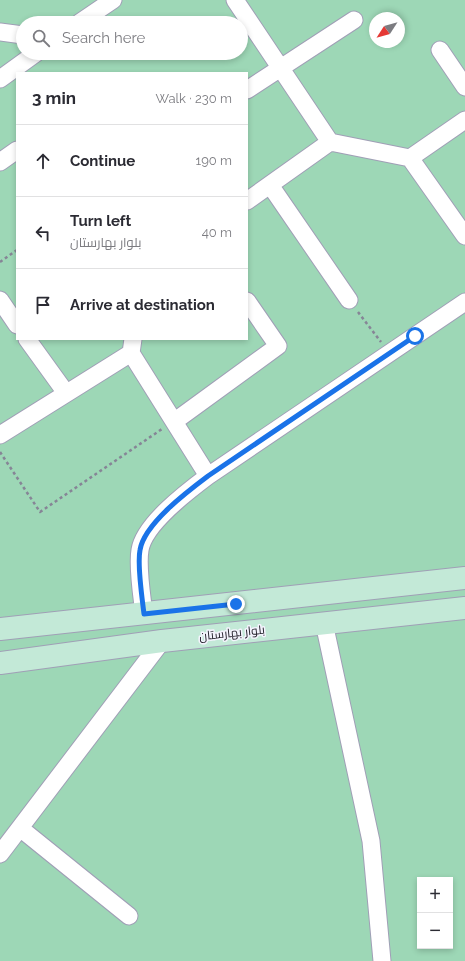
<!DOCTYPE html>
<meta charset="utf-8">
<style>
:root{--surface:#fff;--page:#f7f7f7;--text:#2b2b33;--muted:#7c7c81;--line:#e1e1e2}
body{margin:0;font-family:Raleway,Cairo,sans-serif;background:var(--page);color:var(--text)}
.controls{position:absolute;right:12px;bottom:12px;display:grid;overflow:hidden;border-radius:0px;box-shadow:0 2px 6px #0003}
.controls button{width:36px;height:36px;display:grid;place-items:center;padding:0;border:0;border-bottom:1px solid var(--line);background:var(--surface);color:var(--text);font:20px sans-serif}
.compass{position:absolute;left:369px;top:12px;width:36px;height:36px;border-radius:50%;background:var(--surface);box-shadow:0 2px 6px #0003;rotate:234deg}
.stop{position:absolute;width:12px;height:12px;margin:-9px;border:3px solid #1a73e8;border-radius:50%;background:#fff}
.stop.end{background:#1a73e8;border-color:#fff;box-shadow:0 1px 4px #0008}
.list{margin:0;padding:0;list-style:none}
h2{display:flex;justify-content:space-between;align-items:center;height:52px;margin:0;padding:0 16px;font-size:17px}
h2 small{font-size:13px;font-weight:400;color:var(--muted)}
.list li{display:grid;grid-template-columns:26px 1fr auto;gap:12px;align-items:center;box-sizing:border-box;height:72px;padding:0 16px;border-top:1px solid var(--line)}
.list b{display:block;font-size:15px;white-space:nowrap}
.list p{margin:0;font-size:13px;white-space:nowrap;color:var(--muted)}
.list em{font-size:13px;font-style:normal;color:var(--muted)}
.icon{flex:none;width:22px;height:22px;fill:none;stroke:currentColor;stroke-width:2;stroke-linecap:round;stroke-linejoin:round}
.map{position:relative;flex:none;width:465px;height:961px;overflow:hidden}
.search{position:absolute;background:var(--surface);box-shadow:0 2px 6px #0003;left:16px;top:16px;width:232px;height:44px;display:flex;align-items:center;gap:10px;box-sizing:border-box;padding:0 14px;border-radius:22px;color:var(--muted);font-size:15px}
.panel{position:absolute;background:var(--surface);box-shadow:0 2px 6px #0003;left:16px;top:72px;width:232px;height:268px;border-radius:0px}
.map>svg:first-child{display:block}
</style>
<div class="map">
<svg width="465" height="961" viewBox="0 0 465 961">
<rect width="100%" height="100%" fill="#e6e6fe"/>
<path fill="#9dd7b6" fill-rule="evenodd" d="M0,0h465v961h-465zM375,18h24v24h-24zM23,23h218v30h-218zM17,73h230v266h-230zM420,880h30v66h-30z"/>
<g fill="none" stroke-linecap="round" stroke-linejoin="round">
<defs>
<path id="minor" d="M235,0l95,142 -83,59
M79,23l34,-23
M0,32l23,3
M440,50l25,37
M0,79l36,-26
M247,90l107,-70
M330,142l80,16 55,-38
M410,158l55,78
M0,162l17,-12
M270,185l79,115
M0,300l17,25
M27,339l39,54
M133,339l-2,14 77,123c-20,15 -64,48 -68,74 -3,17 2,46 4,64
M175,421l103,-75 -31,-45
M0,435l131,-82
M208,476l257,-174
M324,623l47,218 11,120
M20,828l109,88
M0,854l162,-213"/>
<path id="secondary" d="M0,629l465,-51
M0,663l162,-22 303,-33"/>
</defs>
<use href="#minor" stroke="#a09fb6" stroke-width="19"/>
<use href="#secondary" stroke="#a09fb6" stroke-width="24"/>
<path stroke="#868596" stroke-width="2.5" stroke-dasharray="3 3" stroke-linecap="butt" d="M0,262l17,-12
M358,312l23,30
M0,452l40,60 122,-83"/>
<use href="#minor" stroke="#fff" stroke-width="17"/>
<use href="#secondary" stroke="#c3e9d7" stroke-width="22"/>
</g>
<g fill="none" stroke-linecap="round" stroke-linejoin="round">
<path stroke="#1a73e8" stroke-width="5" d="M236,604l-92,10c-2,-17 -7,-49 -4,-64 4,-26 48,-59 68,-74l207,-140"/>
</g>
<g text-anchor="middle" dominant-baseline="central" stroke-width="3" stroke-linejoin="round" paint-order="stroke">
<g font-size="12" fill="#1c1b24" stroke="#f5f4fe">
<text transform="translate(232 633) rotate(-6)">بلوار بهارستان</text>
</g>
</g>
</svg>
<div class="controls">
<button>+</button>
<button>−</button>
</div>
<svg class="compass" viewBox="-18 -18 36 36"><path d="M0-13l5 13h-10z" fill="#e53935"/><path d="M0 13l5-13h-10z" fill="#7c7c81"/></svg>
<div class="stop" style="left:415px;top:336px"></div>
<div class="stop end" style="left:236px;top:604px"></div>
<div class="search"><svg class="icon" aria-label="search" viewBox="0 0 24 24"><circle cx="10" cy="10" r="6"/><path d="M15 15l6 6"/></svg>Search here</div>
<section class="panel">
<h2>3 min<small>Walk · 230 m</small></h2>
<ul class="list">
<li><svg class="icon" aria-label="ahead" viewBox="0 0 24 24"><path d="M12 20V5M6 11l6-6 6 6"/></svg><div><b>Continue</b></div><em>190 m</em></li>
<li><svg class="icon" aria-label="left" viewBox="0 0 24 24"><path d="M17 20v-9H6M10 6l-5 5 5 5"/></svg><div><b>Turn left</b><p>بلوار بهارستان</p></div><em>40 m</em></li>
<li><svg class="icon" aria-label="arrive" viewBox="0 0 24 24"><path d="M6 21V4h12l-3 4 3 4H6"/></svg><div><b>Arrive at destination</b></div></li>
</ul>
</section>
</div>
